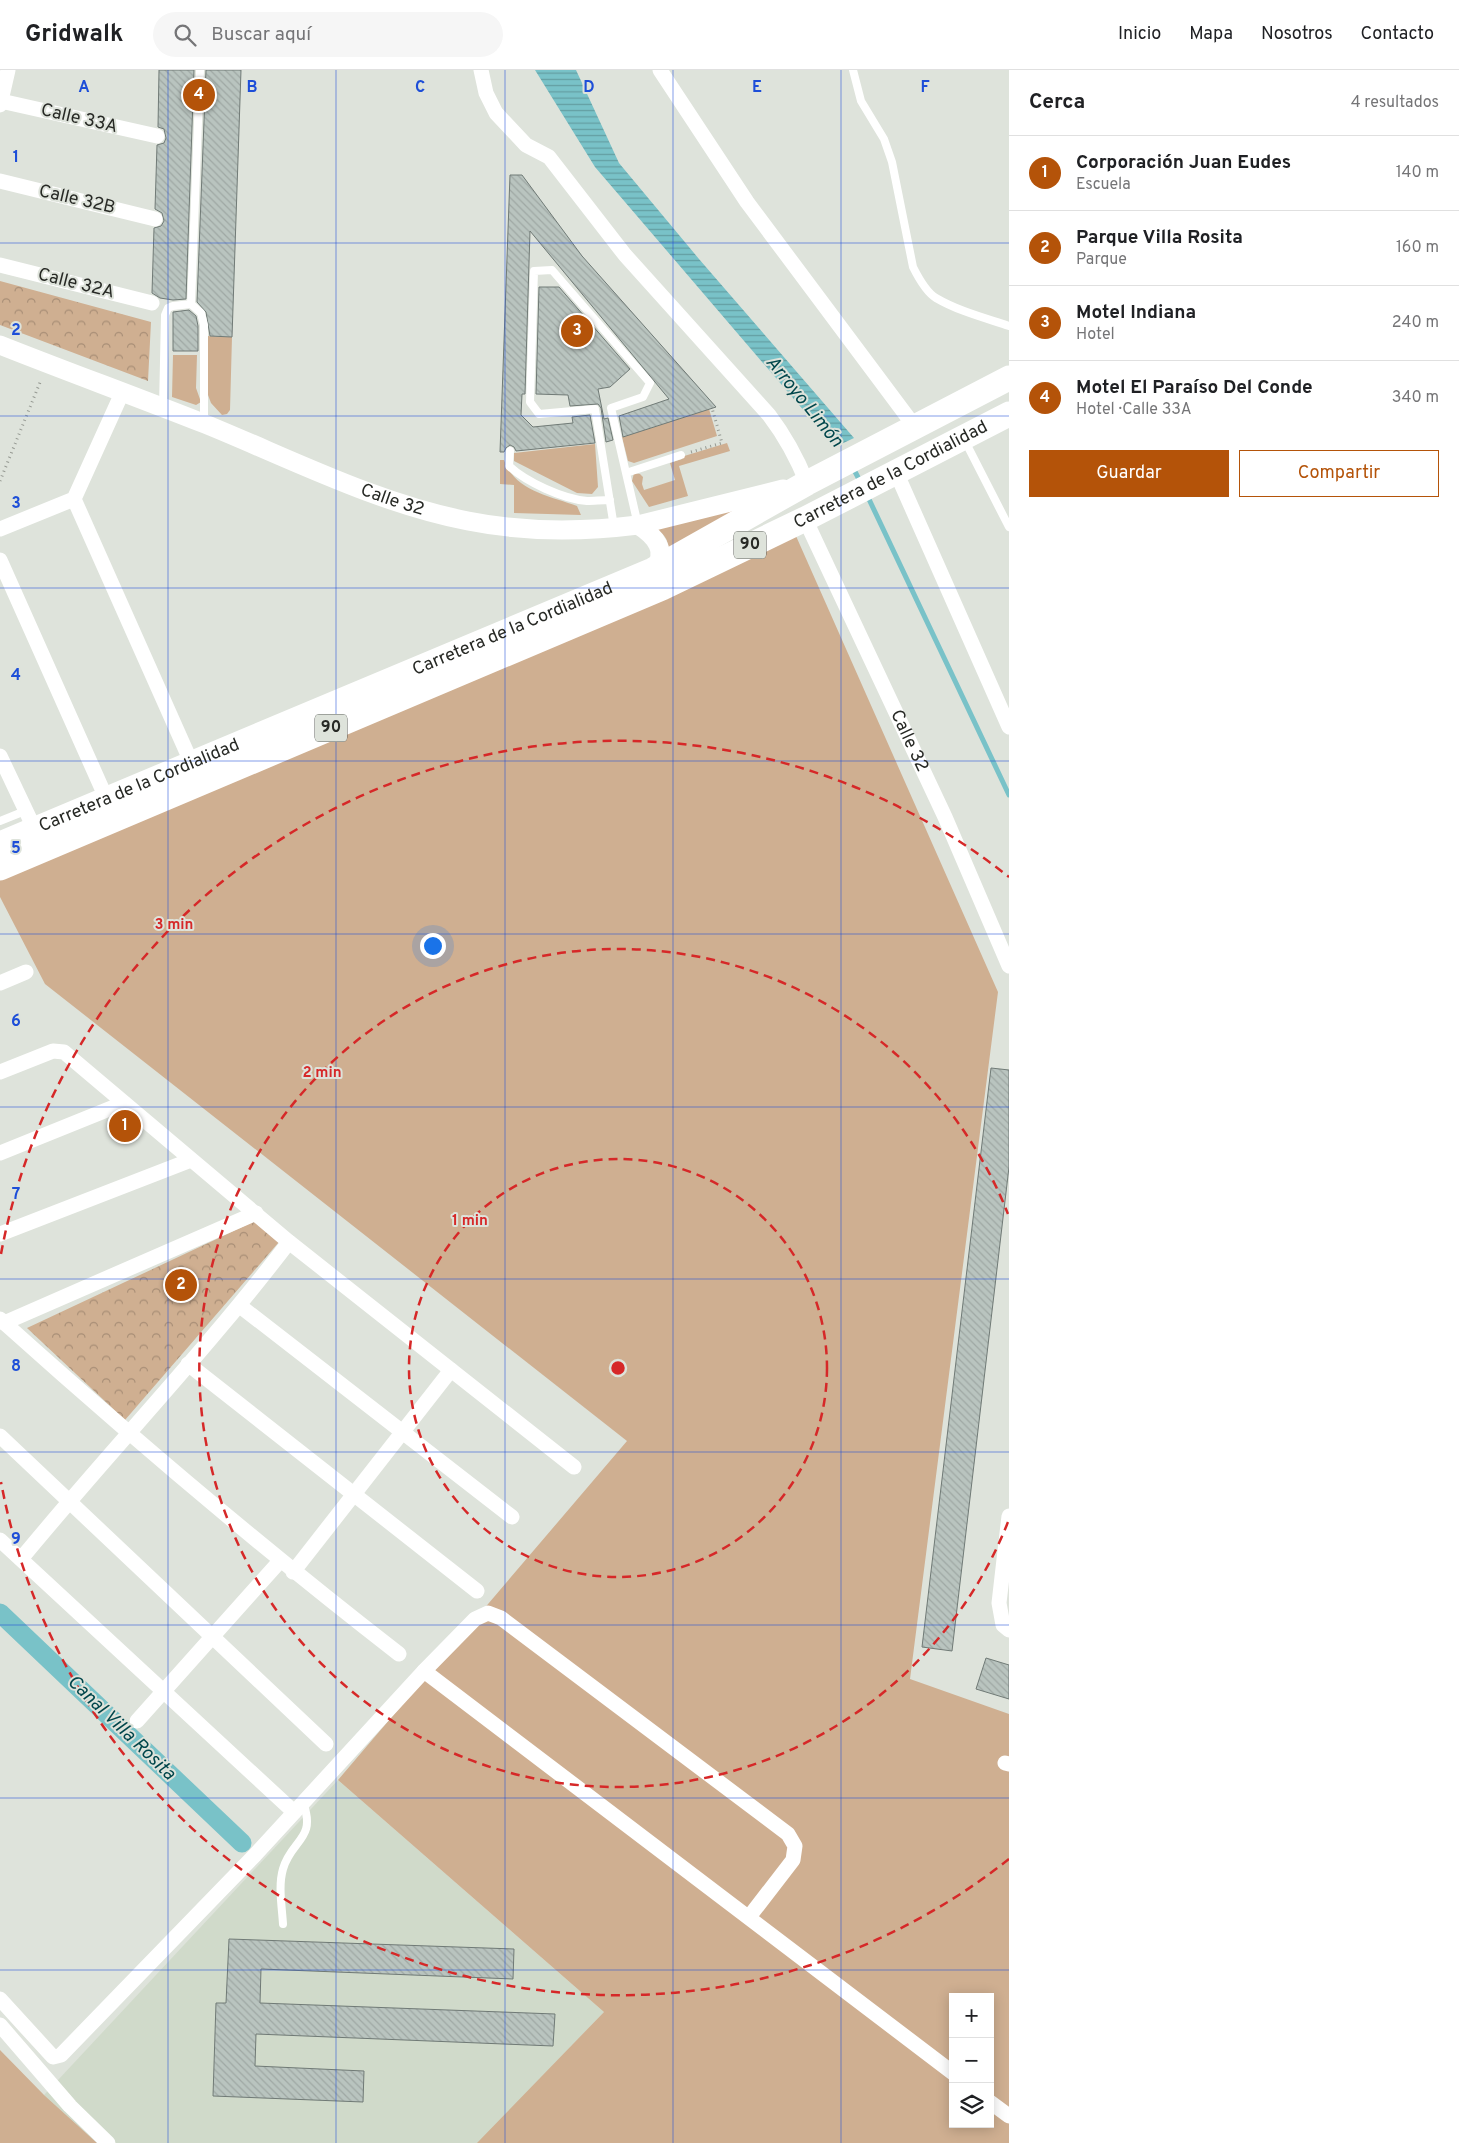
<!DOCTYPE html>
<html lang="es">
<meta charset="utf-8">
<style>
:root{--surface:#fff;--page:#f6f6f6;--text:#202124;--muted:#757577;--line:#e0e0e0;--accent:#b45309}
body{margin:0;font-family:Overpass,sans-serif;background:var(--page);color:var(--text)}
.controls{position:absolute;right:15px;bottom:15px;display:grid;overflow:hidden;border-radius:0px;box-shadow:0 2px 12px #0003}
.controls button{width:45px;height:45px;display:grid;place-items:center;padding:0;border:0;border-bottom:1px solid var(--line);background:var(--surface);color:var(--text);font:25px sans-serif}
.you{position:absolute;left:432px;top:875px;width:18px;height:18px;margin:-12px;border:4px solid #fff;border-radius:50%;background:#1a73e8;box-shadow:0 0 0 8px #1a73e833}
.badge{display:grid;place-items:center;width:32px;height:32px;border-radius:50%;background:var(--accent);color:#fff;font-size:16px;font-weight:700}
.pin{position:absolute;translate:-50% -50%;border:2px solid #fff;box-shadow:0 1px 5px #0006}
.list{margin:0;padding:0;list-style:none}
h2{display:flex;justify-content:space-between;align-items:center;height:65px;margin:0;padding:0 20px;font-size:21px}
h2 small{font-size:16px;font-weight:400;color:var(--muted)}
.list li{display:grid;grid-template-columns:32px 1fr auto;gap:15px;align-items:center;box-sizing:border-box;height:75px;padding:0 20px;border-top:1px solid var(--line)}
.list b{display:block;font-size:19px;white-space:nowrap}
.list p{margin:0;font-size:16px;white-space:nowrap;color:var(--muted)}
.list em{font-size:16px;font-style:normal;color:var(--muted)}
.actions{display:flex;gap:10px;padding:15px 20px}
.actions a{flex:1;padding:11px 0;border:1px solid var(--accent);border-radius:0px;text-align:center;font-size:18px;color:var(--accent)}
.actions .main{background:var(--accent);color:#fff}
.icon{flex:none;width:28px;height:28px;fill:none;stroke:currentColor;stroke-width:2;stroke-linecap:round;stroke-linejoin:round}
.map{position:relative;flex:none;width:1009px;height:2073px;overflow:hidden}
header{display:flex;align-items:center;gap:30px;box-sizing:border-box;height:70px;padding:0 25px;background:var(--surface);border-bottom:1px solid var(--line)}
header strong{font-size:24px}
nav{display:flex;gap:28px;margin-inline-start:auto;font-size:18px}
.search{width:350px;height:45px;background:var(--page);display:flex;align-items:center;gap:12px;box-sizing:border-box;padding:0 18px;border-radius:28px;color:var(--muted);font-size:19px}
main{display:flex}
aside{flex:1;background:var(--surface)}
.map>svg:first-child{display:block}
</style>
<header>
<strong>Gridwalk</strong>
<div class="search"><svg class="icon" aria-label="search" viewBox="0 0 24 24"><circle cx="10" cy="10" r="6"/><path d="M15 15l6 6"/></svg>Buscar aquí</div>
<nav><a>Inicio</a><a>Mapa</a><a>Nosotros</a><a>Contacto</a></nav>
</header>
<main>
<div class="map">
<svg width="1009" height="2073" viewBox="0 0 1009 2073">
<defs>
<pattern id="park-crowns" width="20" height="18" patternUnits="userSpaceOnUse" patternTransform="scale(1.25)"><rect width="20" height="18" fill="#cfaf91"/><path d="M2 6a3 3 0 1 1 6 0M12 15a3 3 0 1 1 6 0" fill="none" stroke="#a88e76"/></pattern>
<pattern id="water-rules" width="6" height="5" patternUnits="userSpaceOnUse" patternTransform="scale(1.25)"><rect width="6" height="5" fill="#79c2c8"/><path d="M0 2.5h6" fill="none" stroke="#639ea2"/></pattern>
<pattern id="building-back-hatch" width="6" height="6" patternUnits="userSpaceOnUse" patternTransform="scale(1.25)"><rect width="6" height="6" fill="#b9c4bf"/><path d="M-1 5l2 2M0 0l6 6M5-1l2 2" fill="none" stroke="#9fa8a4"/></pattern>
</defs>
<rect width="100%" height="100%" fill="#dee3db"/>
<path fill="#d0daca" d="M338,1710l266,232 -125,131h-382l-53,-48z"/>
<path fill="#cfaf91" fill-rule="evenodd" d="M207,266l25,1 -2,73 -3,4 -5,1 -11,-12 -3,-8z
M173,285h24l-1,33 5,14 -5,3 -24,-8z
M709,339l8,27 -83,27 -6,-2 -6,-24z
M727,373l3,8 -51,15 9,30 -39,11 -17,-26 2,-8 6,1 3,3 -1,7 2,6 31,-10 -5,-17 12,-4 -1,-2z
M595,374l3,43 -6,7 -15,-1 -63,-32v-8z
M500,390h4c11,31 45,36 73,46l4,9 -67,-2v-28l-14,-1z
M789,420l-121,60c1,-10 -4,-16 -12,-21z
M796,466l202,456 -88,687 99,35v429h-532l127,-131 -266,-232 289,-339 -582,-457 -45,-87v-19zM953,1927h37v127h-37z
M0,1980l44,45 53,48h-97z"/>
<path fill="url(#park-crowns)" d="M0,211l151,41 -3,59 -148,-56z
M255,1151l24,21 -154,178 -98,-92z"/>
<path fill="url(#water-rules)" d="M535,0h41l43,93 80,96 155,179 -19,9 -240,-280z"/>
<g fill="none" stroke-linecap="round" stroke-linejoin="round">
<path stroke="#79c2c8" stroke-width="5" d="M852,396l9,17
M867,425l142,300"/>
<path stroke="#79c2c8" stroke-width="19" d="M0,1543l242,230"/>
</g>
<path fill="url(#building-back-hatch)" stroke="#707a76" d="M159,0h35l-8,229 -13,1 -13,-2 -8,-5 2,-65 7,-2 3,-5 -2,-8 -7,-4 2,-64 7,-2 2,-5 -2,-9 -6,-2z
M206,0h35l-9,267 -22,-1 -4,-24 -9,-10z
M510,105h12l60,81 134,151 -93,30 -4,-21 50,-17 -139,-168 -5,163h-3l-1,21 12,12 40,-4 -1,-6 18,-2 5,28 -79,8 -2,-4 -4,-2 -4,3 -2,4h-4z
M539,217h20l71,82 -20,18 -12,2 6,30 4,-1 5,22 -7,2 -5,-34 -3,-4 -28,2 -2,-11 -32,-1z
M189,240l7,6 2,10v25h-25v-39z
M991,998l18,2v97l-57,484 -30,-4z
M986,1588l23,7v34l-33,-10z
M229,1869l285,10 -1,30 -252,-10 -1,34 295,11 -2,32 -297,-12 -1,32 109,5 -1,31 -150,-6 3,-93h10z"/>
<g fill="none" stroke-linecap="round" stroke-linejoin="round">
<path stroke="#969a93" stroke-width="3" stroke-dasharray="1 4" stroke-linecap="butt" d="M691,382l31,-9 -10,-35
M0,411l41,-101"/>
<path stroke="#fff" stroke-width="8" d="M853,0l8,31 23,38 8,23 21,105c5,10 13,25 23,31 22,13 49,20 73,28
M191,234l9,-234
M163,337l2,-92 3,-7 5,-2 18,-2 10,9 3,12v97
M965,371l44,86
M510,381l-1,15c17,16 54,33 78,35 7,0 15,-1 23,-1
M626,403l55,-18
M614,457l-19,-118 -56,5 -9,-12 4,-131 18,-1 98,113 -7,14 -32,11 27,117
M0,751l25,-10
M283,1854c-1,-17 -5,-38 0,-55 8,-29 34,-30 20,-66"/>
<g stroke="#fff" stroke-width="15">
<path d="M481,0l5,23 10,20 30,32 23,12 76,98 144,160c16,21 28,43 38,68"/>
<path d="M660,0l87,132 168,225"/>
<path d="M1,31l156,35"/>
<path d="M0,35l8,-35"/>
<path d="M0,111l155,38"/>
<path d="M0,195l152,38"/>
<path d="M896,402l113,255"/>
<path d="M74,429l118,265"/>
<path id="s1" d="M805,449l140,298 64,149"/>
<path d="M0,459l74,-30 48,-106"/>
<path d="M0,490l107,240"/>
<path d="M0,686l35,74"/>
<path d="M0,913l26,-11"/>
<path d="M0,1002l53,-21 11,1 225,190 285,225"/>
<path d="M0,1083l124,-50"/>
<path d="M0,1164l191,-74"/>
<path d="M240,1236l272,211"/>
<path d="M0,1249c129,116 261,228 399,335"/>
<path d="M4,1253l252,-110"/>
<path d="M188,1294l289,227"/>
<path d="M0,1366l326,308"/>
<path d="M1009,1446l-10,87 4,22 6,5"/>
<path d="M0,1470l294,272"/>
<path d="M21,1489c88,-107 184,-207 268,-317"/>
<path d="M293,1502l158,-202"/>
<path d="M424,1601l529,402"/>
<path d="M137,1651l143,-160"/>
<path d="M1005,1693l4,1"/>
<path d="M0,1929l53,58 8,-2 194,-200 169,-184 51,-52 13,-6 13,5 287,216 7,12 -2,14 -44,57"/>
<path d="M0,1955l70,81 38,37"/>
<path d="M990,2032l19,14"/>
</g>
<g stroke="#fff" stroke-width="19">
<path id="s2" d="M0,275c68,27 137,52 205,79 86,35 171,79 263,97 55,11 114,11 170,4l145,-36"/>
<path d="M638,455c16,10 32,27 15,45"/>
</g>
<g stroke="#fff" stroke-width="25">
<path id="s3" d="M0,774l653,-274 154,-87 202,-105"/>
<path id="s4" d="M0,798l662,-280 143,-69 204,-105"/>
</g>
</g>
<path fill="none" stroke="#1d4ed8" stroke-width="1" stroke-opacity="0.55" d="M168,0v2073M336,0v2073M505,0v2073M673,0v2073M841,0v2073M0,173h1009M0,346h1009M0,518h1009M0,691h1009M0,864h1009M0,1037h1009M0,1209h1009M0,1382h1009M0,1555h1009M0,1728h1009M0,1900h1009"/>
<g fill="none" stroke="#d62828" stroke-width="2.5" stroke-dasharray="9 6">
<circle cx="618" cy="1298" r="209"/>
<path d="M1008 1452A419 419 0 1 1 1008 1144"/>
<path d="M1009 1789A628 628 0 0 1 1 1412M1 1184A628 628 0 0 1 1009 807"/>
</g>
<g text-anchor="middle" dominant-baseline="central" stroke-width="4" stroke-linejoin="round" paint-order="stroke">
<g fill="#dee3db" stroke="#5e615c" stroke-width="1">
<rect x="734" y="461.5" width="32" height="27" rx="4"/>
<rect x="315" y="644.5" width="32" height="27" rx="4"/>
</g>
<g font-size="16" font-weight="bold" fill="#272925">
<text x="750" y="475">90</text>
<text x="331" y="658">90</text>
</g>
<g font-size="18" fill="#272925" stroke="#dee3db">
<text transform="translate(79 49) rotate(13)">Calle 33A</text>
<text transform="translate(77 130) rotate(13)">Calle 32B</text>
<text transform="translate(76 214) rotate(14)">Calle 32A</text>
<text stroke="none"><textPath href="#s4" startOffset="974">Carretera de la Cordialidad</textPath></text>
<text stroke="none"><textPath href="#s2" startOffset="422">Calle 32</textPath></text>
<text stroke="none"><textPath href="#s3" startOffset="556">Carretera de la Cordialidad</textPath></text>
<text stroke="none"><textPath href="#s1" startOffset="245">Calle 32</textPath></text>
<text stroke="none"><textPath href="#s3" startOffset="151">Carretera de la Cordialidad</textPath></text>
</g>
<g font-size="19" font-style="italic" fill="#00464b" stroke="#dee3db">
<text transform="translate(804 332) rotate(51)">Arroyo Limón</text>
<text transform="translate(121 1658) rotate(44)">Canal Villa Rosita</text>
</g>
</g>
<g font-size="16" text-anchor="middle" font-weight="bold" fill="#1d4ed8" stroke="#dee3db" stroke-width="4" stroke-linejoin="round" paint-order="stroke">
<text x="84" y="22">A</text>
<text x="252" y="22">B</text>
<text x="420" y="22">C</text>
<text x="589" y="22">D</text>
<text x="757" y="22">E</text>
<text x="925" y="22">F</text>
<text x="16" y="92">1</text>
<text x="16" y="265">2</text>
<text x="16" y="438">3</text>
<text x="16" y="610">4</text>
<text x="16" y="783">5</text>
<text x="16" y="956">6</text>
<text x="16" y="1129">7</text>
<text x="16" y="1301">8</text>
<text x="16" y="1474">9</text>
</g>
<circle cx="618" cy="1298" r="8" fill="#d62828" stroke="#dee3db" stroke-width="2.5"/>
<g font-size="15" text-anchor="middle" font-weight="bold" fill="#d62828" stroke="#dee3db" stroke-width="4" stroke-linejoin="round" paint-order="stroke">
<text x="174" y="859">3 min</text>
<text x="322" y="1007">2 min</text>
<text x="470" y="1155">1 min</text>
</g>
</svg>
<div class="controls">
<button>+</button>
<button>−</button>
<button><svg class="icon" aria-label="layers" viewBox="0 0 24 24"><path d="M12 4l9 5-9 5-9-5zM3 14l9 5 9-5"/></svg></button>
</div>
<div class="you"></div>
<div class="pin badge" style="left:125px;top:1056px">1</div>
<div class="pin badge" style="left:181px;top:1215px">2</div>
<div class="pin badge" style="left:577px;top:261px">3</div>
<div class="pin badge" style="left:199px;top:25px">4</div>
</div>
<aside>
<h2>Cerca<small>4 resultados</small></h2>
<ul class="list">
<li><span class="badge">1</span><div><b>Corporación Juan Eudes</b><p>Escuela</p></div><em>140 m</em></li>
<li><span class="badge">2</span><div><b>Parque Villa Rosita</b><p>Parque</p></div><em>160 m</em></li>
<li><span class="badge">3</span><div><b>Motel Indiana</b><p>Hotel</p></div><em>240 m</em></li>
<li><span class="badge">4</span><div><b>Motel El Paraíso Del Conde</b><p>Hotel · Calle 33A</p></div><em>340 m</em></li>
</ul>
<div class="actions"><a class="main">Guardar</a><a>Compartir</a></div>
</aside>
</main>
